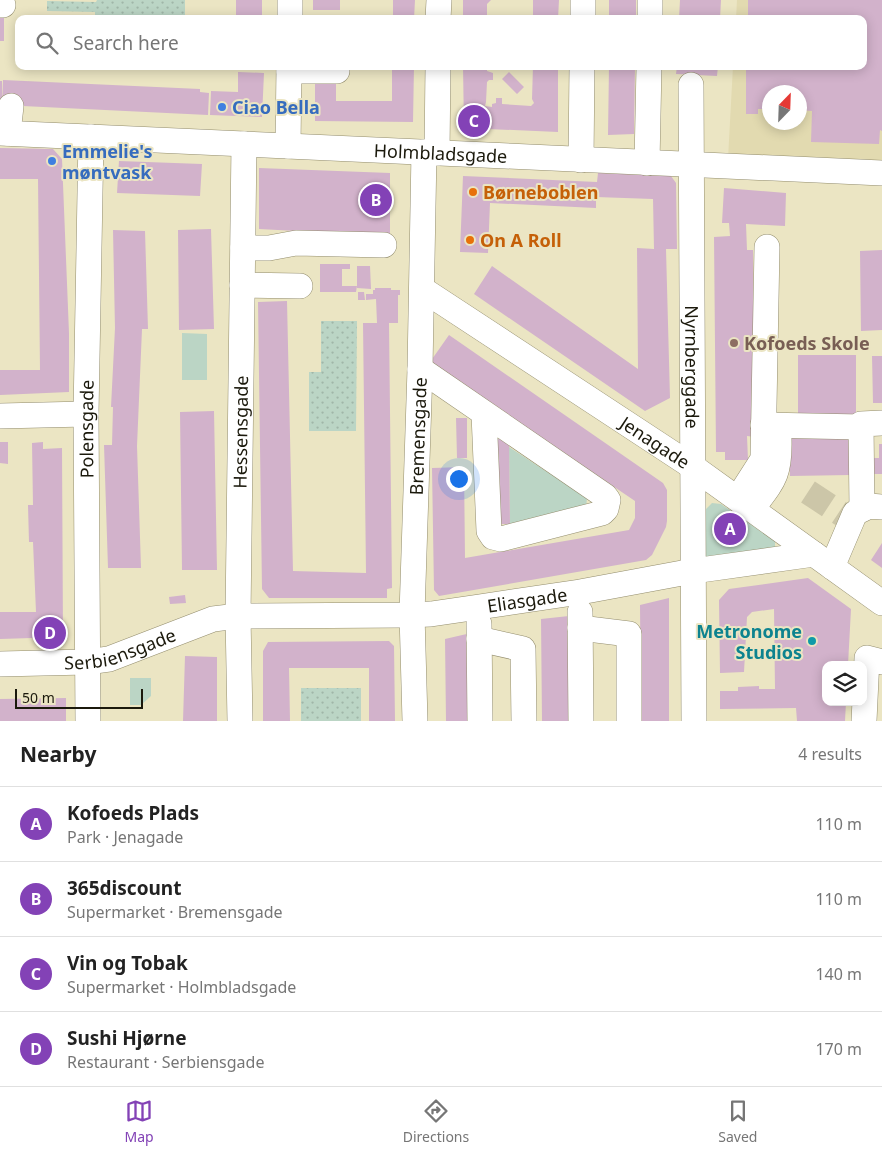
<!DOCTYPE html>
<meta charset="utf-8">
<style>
:root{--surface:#fff;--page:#f6f6f6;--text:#222;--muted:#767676;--line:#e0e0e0;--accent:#8342b6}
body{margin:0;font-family:"Noto Sans",sans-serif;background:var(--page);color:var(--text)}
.controls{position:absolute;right:15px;bottom:15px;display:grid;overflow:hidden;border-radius:10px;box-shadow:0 2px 12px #0003}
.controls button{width:45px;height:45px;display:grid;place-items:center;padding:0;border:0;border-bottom:1px solid var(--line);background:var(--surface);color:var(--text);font:25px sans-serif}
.compass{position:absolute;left:762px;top:85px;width:45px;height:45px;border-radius:50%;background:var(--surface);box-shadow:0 2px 12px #0003;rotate:23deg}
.scale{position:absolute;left:15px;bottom:12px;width:128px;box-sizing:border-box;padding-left:5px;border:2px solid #1b190c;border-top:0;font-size:14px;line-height:18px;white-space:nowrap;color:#1b190c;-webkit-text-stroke:4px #ebe5c3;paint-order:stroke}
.you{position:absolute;left:458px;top:478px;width:18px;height:18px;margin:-12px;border:4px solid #fff;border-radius:50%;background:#1a73e8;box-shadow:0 0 0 8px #1a73e833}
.badge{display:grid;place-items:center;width:32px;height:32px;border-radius:50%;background:var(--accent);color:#fff;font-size:16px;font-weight:700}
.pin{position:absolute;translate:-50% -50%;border:2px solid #fff;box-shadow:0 1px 5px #0006}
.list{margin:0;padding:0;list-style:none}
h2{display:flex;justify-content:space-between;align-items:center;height:65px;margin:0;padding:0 20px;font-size:21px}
h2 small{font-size:16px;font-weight:400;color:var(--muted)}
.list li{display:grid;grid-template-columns:32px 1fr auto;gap:15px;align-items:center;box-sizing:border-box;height:75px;padding:0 20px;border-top:1px solid var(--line)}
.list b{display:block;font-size:19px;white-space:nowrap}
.list p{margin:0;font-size:16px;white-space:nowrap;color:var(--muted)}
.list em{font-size:16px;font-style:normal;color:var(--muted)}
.icon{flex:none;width:28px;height:28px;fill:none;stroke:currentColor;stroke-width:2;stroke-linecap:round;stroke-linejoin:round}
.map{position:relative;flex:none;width:882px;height:721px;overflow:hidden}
.search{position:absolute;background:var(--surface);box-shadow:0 2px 12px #0003;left:15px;right:15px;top:15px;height:55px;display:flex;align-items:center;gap:12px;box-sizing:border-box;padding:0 18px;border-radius:10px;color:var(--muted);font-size:19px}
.sheet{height:365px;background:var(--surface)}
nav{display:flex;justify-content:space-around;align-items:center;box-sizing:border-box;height:70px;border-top:1px solid var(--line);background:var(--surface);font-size:14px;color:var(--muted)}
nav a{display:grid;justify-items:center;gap:2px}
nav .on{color:var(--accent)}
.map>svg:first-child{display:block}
</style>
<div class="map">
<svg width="882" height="721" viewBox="0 0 882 721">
<defs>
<pattern id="garden-dots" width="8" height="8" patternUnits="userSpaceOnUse" patternTransform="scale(1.25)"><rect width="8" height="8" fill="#bbd5c5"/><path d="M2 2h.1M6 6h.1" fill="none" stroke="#a0b6a8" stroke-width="1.8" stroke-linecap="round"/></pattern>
</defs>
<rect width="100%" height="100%" fill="#ebe5c3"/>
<path fill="#e2dab0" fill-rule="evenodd" d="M737,0h145v165l-154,-6 5,-93h130v-47h-127zM770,92h30v30h-30z"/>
<path fill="#bbd5c5" d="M182,333l25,1v46h-25z
M509,447l78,51 -1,10 -76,16z
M712,503l9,1 54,37v8l-70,14v-53z
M130,678h21v18l-10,9h-11z"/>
<path fill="url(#garden-dots)" d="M97,0h88v19h-90v-7l-48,-1v-10l49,1z
M321,321h36l-1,110h-47v-59h12z
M301,688h60v33h-60z"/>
<path fill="#d2b2cb" d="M236,0h26v19h-26z
M313,0h27v10h-27z
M393,0h22l-1,19h-21z
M463,0h28l-4,4v15h-24z
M533,0h26l-1,19h-25z
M609,0h27v19h-27z
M680,0h41l-1,19h-41z
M748,0h134v131l-2,-1 -1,14 -68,-2 1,-31 -12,-1v-18h-30v17h-12v5h-12v-48h117v-47h-115z
M0,13h4v28h-4z
M392,66h22l-1,56 -98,-1v-41h21v21h56z
M463,66h24v5l6,2v7h-4l-2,2 -1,20 -1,4 7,1v-3l4,-1v-5h6v6l29,2 3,-3 -2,-4 1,-33h25v66l-94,-4z
M609,66h26l-1,68 -26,1z
M677,66h41l-1,10 -41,-2z
M238,72l26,1 -2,44 -52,-2 1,-24 27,1z
M509,72l15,15 -7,7 -15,-15z
M3,80l197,9v3l9,1 -1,22 -206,-10z
M0,81h2v21h-2z
M0,148l53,1 9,10 7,174v59l-69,3v-25h40l-2,-191h-38z
M119,161l83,3 -2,32 -83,-3z
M259,168l131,5v63l-131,-7z
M598,173l73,3 5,7 1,66h-11l4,149 -25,13 -171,-117 18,-28 146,103 -1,-121 17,1 -1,-50 -57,-2v11l-106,-5 -2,50 -28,-1 3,-76 134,6z
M724,188l62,5 -1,33 -39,-2 1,26h6l2,187 -8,-1 1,24h-23v-8h-9l-2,-215 16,-1 -1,-13h-7z
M211,229l3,100 -35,1 -1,-100z
M113,230l32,1 3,98h-6l-5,117 4,122h-33l-4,-123h8l1,-38h-2l4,-79z
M882,250v80l-21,1 -1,-80z
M320,264h30v5h-8v17h15l-1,6h-36z
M357,266h13l1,23 -14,-1z
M375,288h16v2h9v5h-2v28h-9l3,265 -5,1v9h-118l-7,-9 -4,-287 29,-1 6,270 73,2 -3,-250h14l-1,-24 -10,1v-6h7v-4h2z
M358,292h6l1,8h-7z
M449,335l214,148 4,7v31l-1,6 -14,28 -6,5 -207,36 -5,-6 -2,-122 32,-1 1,91 164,-28 6,-12v-17l-205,-139z
M798,355h58v62h-58z
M872,356h10v47h-9z
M214,411l3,159h-35l-2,-158z
M456,418h11v40h-10z
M849,430l1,45 -60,1 -2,-43z
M495,439h14l1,85h-14z
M0,442h8v22l-8,-1z
M43,442v7l19,-1 1,189 -63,2v-27h36l-3,-70h-4l-1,-37h5l-1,-62z
M879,444h3v30h-8v-16h5z
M882,543v25l-11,-8z
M808,578l43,31 -3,56h-22v37h20l-1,19h-48l-1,-13 -76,1v-18h18v-4l21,-1v3h16l-1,-80 -22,3 -5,5 -3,55 -24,1 -1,-73 10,-11z
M185,595l1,8 -16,1 -1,-7z
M669,598v123h-28l-1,-116z
M569,616l1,105h-28l-1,-102z
M471,633l1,88h-26l-1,-82z
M389,641l5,5 1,75h-26v-53h-80l1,53h-27v-70l5,-9z
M185,656l32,1v64h-34z
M66,698v23h-66v-22z"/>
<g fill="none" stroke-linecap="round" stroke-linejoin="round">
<path stroke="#ccc6a8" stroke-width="25" stroke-dasharray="25 12" stroke-linecap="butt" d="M808,492l44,29"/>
<defs>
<g id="minor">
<path d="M0,5h3"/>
<path d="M290,19v-19"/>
<path d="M438,19l1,-19"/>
<path d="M583,19v-19"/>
<path d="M650,19v-19"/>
<path d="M289,71h48v-5"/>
<path id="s1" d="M691,85l3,636"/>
<path id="s2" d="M0,133l882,40"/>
<path d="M8,133l3,-27"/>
<path d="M288,146l1,-80"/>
<path d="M437,153l1,-87"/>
<path d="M581,160l1,-94"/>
<path d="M647,163l2,-97"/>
<path d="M243,248h26l27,-5 88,2"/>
<path d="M242,285l58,1"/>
<path id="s3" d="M422,289l271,178 189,136"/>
<path d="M420,369l185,127 3,4 -2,9 -4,4 -101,26 -8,-2 -4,-6 -5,-117"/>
<path d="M0,416l86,-2"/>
<path d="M763,425l98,2"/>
<path d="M738,498l25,-39 4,-212"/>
<path d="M752,509c21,-28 28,-33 27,-70"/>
<path d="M862,509l-1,-85 21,-1"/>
<path d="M832,567l23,-54 14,-7 13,1"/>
<path d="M580,612l1,109"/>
<path d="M479,624l1,97"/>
<path d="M580,628l49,6v87"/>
<path d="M479,639l44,10 1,72"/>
<path id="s4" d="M0,664l87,-2 22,-3 104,-40 25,-3 167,-1 26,-1 48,-7 101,-15 113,-21 121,-17"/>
<path id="s5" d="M88,721l-2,-307 5,-277"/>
<path id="s6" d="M240,721l-2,-105 6,-472"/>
<path id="s7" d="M415,721l-3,-107 8,-245 4,-217"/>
<path d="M864,721l3,-63 15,4"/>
</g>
</defs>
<use href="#minor" stroke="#938d6d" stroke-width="26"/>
<use href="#minor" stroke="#fff" stroke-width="25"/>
</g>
<g fill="#3f7fe0" stroke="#ebe5c3" stroke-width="2">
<circle cx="222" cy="107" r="5"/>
<circle cx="52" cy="161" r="5"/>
</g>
<g fill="#e8710a" stroke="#ebe5c3" stroke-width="2">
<circle cx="473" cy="192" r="5"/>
<circle cx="470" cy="240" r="5"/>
</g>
<circle fill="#8d6e63" stroke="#ebe5c3" stroke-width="2" cx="734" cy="343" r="5"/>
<circle fill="#0f9aa8" stroke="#ebe5c3" stroke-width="2" cx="812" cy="641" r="5"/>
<g text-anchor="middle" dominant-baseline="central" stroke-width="4" stroke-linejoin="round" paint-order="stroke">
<g font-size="18" font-weight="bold" fill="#366cbe" stroke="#ebe5c3" text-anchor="start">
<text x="232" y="107">Ciao Bella</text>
<text x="62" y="151">Emmelie's<tspan x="62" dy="21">møntvask</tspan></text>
</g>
<g font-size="18" fill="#1b190c" stroke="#ebe5c3">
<text stroke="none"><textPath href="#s2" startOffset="441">Holmbladsgade</textPath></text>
<text stroke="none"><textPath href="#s1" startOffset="282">Nyrnberggade</textPath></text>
<text stroke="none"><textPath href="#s5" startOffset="292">Polensgade</textPath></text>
<text stroke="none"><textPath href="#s6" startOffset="289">Hessensgade</textPath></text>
<text stroke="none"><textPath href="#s7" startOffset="285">Bremensgade</textPath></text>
<text stroke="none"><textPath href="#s3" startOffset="279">Jenagade</textPath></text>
<text stroke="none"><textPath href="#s4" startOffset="536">Eliasgade</textPath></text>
<text stroke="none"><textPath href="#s4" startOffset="122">Serbiensgade</textPath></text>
</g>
<g font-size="18" font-weight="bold" fill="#c56008" stroke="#ebe5c3" text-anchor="start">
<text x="483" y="192">Børneboblen</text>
<text x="480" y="240">On A Roll</text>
</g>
<g font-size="18" font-weight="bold" fill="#785e54" stroke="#ebe5c3" text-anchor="start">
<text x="744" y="343">Kofoeds Skole</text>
</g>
<g font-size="18" font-weight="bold" fill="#0d838f" stroke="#ebe5c3" text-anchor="end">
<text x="802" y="631">Metronome<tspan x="802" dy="21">Studios</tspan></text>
</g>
</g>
</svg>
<div class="controls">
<button><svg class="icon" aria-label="layers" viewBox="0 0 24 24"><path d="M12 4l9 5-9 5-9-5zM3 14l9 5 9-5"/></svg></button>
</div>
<svg class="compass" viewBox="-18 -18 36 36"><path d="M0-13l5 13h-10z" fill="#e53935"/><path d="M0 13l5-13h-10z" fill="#767676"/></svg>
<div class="scale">50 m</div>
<div class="you"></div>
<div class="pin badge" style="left:730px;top:529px">A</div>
<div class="pin badge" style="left:376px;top:200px">B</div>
<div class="pin badge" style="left:474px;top:121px">C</div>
<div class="pin badge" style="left:50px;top:633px">D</div>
<div class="search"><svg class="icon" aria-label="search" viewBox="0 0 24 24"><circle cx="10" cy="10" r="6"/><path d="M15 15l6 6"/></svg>Search here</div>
</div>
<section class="sheet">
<h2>Nearby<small>4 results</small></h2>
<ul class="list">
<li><span class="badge">A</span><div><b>Kofoeds Plads</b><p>Park · Jenagade</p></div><em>110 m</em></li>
<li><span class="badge">B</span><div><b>365discount</b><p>Supermarket · Bremensgade</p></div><em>110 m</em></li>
<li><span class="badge">C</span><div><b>Vin og Tobak</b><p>Supermarket · Holmbladsgade</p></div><em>140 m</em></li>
<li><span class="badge">D</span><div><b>Sushi Hjørne</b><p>Restaurant · Serbiensgade</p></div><em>170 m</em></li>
</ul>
</section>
<nav>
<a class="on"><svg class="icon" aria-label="map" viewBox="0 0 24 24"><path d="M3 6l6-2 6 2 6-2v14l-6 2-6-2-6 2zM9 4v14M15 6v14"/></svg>Map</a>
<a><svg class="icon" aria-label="directions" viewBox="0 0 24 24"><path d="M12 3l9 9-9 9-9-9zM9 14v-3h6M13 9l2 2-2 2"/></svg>Directions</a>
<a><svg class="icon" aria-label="saved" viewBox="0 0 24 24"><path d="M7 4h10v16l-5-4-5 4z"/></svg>Saved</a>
</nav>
